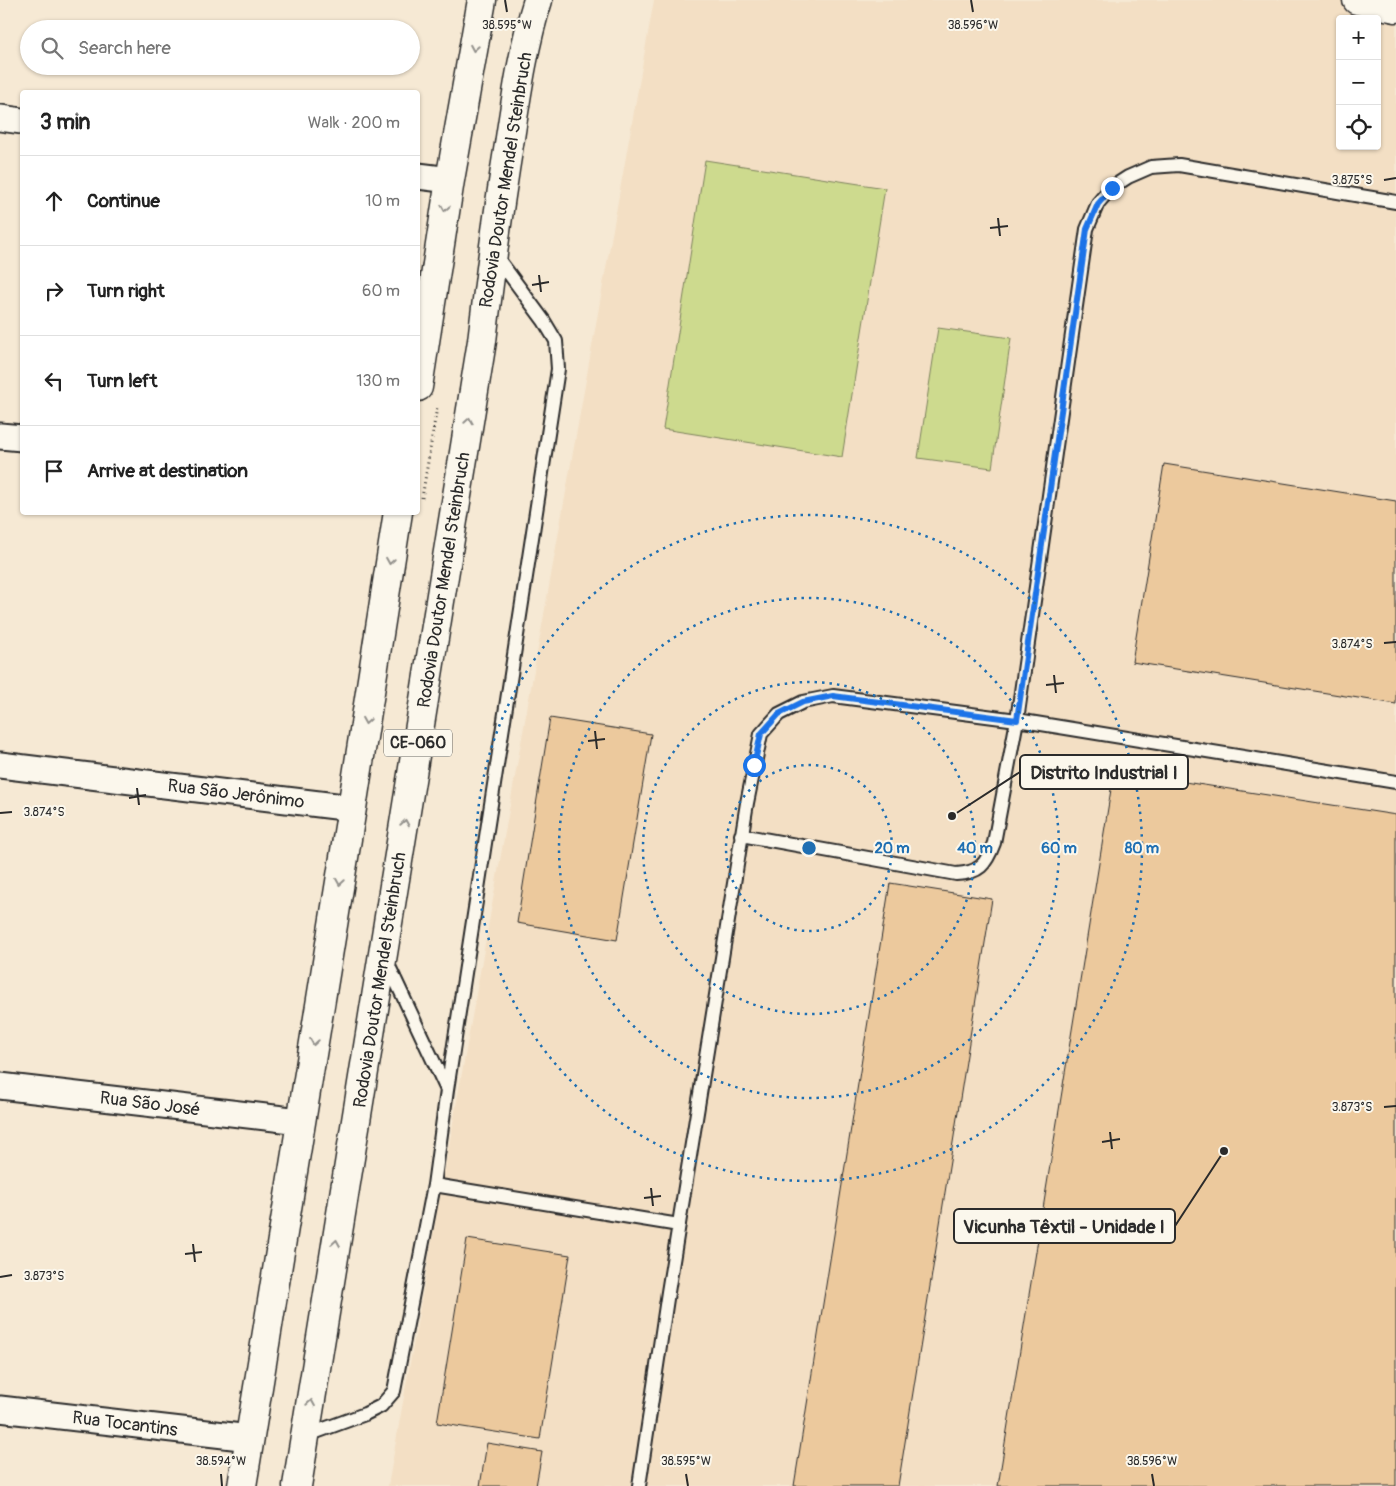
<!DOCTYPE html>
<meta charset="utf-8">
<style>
:root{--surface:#fff;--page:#f2f2f2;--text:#222;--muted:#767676;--line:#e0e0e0}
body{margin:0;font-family:Pangolin,sans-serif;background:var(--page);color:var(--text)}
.controls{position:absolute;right:15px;top:15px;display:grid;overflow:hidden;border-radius:5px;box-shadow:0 1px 4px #0004}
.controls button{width:45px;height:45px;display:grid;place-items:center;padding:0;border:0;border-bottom:1px solid var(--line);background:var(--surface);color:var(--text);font:25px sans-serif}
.stop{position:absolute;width:15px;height:15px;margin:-11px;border:4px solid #1a73e8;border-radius:50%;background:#fff}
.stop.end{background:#1a73e8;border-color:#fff;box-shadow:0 1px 5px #0008}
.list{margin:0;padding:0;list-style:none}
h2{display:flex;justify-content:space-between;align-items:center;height:65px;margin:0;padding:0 20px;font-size:21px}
h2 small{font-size:16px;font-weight:400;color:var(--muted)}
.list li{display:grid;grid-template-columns:32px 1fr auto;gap:15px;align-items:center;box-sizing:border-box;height:90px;padding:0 20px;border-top:1px solid var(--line)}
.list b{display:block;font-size:19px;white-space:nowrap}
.list em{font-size:16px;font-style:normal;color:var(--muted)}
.icon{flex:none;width:28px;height:28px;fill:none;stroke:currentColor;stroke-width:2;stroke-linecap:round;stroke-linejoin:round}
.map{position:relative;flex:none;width:1396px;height:1486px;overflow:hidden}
.search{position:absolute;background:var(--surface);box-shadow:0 1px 4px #0004;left:20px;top:20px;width:400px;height:55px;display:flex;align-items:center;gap:12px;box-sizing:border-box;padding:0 18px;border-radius:28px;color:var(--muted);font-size:19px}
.panel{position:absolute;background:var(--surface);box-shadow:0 1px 4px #0004;left:20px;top:90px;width:400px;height:425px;border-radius:5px}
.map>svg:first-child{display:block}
</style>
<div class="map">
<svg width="1396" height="1486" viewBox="0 0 1396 1486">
<rect width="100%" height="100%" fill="#f6e9d4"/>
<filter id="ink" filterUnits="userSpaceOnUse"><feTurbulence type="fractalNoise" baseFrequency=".02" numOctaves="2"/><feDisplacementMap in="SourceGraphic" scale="10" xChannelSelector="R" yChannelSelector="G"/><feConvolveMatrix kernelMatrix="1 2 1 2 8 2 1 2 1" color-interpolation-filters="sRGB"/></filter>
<g filter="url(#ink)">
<path fill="#f3dfc4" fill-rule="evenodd" d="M654,0h742v1486h-1008zM1340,19h37v127h-37z"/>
<path fill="#cdda8e" stroke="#7c825c" d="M705,160l180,28 -43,269 -179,-28z
M938,328l73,10 -19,130 -74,-10z"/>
<path fill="#ecc99d" stroke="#2b2b2b" d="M1164,464l232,37v203l-264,-42z
M550,718l101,16 -34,206 -100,-17z
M1114,771l282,44v671h-398z
M890,883l102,16 -94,587h-104z
M467,1239l103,16 -30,184 -103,-16z
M487,1443l55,9 -6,34h-56z"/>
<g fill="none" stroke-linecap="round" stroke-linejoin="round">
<defs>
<path id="service" d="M741,835l215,39c23,-1 30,-9 38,-31l23,-123 70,-491 11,-26 13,-15 17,-11 23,-10 28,-2 217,37
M447,1090l111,-721 -2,-28 -12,-20 -48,-65
M434,1185l245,40
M305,1436l60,-22 16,-8 13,-15 40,-206 13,-95 -61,-130
M639,1486l29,-194 79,-489 14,-69 18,-20 24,-12 30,-6 184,24 379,62"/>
<path id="minor" d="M0,118l22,3
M418,176l32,4
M0,436l22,2
M0,765l352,43
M0,1086l300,35
M0,1409l250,29"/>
<path id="tertiary" d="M1357,0l39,8"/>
<path id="trunk" d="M418,387l32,-207 32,-180
M242,1486l110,-678 46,-296
M297,1486l185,-1145c8,-68 17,-136 28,-203 7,-46 14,-94 28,-138"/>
</defs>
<use href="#service" stroke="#2b2b2b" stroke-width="16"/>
<use href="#minor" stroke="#2b2b2b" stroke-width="29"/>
<use href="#tertiary" stroke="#2b2b2b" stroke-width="31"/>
<use href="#trunk" stroke="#2b2b2b" stroke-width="31"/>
<path stroke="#2b2b2b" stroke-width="3" stroke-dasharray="1 4" stroke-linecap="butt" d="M422,498l15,-91"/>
<use href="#service" stroke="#fbf7ec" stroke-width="12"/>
<use href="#minor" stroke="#fbf7ec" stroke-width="25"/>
<use href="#tertiary" stroke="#fbf7ec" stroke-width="28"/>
<use href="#trunk" stroke="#fbf7ec" stroke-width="28"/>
</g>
<defs><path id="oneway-chevron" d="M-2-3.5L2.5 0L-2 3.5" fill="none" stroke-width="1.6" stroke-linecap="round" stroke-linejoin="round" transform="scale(1.25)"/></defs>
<g stroke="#93918c">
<use href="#oneway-chevron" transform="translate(474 48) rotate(100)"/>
<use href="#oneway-chevron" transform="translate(445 208) rotate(99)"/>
<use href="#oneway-chevron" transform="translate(469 421) rotate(-81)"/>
<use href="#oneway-chevron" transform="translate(390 561) rotate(99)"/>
<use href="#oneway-chevron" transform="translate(366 721) rotate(99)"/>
<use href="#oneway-chevron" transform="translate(405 823) rotate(-81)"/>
<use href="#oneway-chevron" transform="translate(340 882) rotate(99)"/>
<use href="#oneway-chevron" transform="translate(314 1042) rotate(99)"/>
<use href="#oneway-chevron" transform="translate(336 1243) rotate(-81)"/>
<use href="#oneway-chevron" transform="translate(311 1403) rotate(-81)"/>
</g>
</g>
<g fill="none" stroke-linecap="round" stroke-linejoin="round" filter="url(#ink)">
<path stroke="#1a73e8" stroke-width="6" d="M754,765l7,-31 18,-20 24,-12 30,-6 184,24 70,-491 11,-25 14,-16"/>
</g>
<path fill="none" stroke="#2b2b2b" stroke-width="2" d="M505,0l2,12M971,0l2,12M1384,180l12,-2M998,218l2,18M990,228l18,-2M539,275l2,17M532,285l17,-3M1384,643l12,-1M1054,675l2,18M1046,685l18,-2M595,731l2,18M588,741l17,-2M137,788l2,17M129,798l17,-3M0,813l12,-1M1384,1107l12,-1M1110,1132l2,17M1102,1142l18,-3M651,1188l2,18M644,1198l17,-2M193,1244l2,18M185,1254l17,-2M0,1277l12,-2M221,1474l1,12M686,1474l2,12M1152,1474l2,12"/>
<g fill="none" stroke="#1f6fb2" stroke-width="2.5" stroke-dasharray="2.5 5">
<circle cx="809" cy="848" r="83"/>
<circle cx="809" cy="848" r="166"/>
<circle cx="809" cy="848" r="250"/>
<circle cx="809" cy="848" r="333"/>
</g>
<g text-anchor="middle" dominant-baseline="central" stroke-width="4" stroke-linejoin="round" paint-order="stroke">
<rect fill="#fbf7ec" stroke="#696865" stroke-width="1" x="384" y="729.5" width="68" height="27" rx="4"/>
<g font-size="16" font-weight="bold" fill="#2b2b2b">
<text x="418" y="743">CE-060</text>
</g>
<g font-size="18" fill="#2b2b2b" stroke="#fbf7ec">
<text transform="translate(506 180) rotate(-81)">Rodovia Doutor Mendel Steinbruch</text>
<text transform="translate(444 580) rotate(-81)">Rodovia Doutor Mendel Steinbruch</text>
<text transform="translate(236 794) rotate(7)">Rua São Jerônimo</text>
<text transform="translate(380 980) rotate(-81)">Rodovia Doutor Mendel Steinbruch</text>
<text transform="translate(150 1104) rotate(7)">Rua São José</text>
<text transform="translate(125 1424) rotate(7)">Rua Tocantins</text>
</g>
</g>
<g font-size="12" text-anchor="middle" fill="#2b2b2b" stroke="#fbf7ec" stroke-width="4" stroke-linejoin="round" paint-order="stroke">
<text x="507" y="29">38.595°W</text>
<text x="973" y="29">38.596°W</text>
<text x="1352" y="184">3.875°S</text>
<text x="1352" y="648">3.874°S</text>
<text x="44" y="816">3.874°S</text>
<text x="1352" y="1111">3.873°S</text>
<text x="44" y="1280">3.873°S</text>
<text x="221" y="1465">38.594°W</text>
<text x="686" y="1465">38.595°W</text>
<text x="1152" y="1465">38.596°W</text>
</g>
<circle cx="809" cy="848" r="8" fill="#1f6fb2" stroke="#fbf7ec" stroke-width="2.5"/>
<g font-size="15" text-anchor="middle" font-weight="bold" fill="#1f6fb2" stroke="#fbf7ec" stroke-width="4" stroke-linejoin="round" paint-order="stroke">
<text x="892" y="853">20 m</text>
<text x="975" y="853">40 m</text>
<text x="1059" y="853">60 m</text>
<text x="1142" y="853">80 m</text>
</g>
<path fill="none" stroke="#2b2b2b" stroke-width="2" d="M952 816L1020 772M1224 1151L1175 1226"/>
<g fill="#2b2b2b" stroke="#fbf7ec" stroke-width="2">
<circle cx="952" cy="816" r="5"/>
<circle cx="1224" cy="1151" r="5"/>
</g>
<g fill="#fbf7ec" stroke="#2b2b2b" stroke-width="2">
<rect x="1020" y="755" width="168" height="34" rx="5"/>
<rect x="954" y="1209" width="221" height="34" rx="5"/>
</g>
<g font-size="19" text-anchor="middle" font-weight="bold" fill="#2b2b2b">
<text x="1104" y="779">Distrito Industrial I</text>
<text x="1064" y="1233">Vicunha Têxtil - Unidade I</text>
</g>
</svg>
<div class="controls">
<button>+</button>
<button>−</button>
<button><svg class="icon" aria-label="locate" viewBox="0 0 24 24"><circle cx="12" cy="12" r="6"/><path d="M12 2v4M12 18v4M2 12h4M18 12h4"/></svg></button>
</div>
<div class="stop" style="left:754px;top:765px"></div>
<div class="stop end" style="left:1112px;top:188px"></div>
<div class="search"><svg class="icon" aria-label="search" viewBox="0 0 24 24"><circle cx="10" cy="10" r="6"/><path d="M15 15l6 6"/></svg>Search here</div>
<section class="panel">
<h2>3 min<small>Walk · 200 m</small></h2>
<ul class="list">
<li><svg class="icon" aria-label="ahead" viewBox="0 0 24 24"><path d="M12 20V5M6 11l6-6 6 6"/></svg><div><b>Continue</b></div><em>10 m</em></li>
<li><svg class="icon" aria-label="right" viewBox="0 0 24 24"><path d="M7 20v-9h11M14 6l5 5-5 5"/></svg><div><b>Turn right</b></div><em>60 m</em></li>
<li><svg class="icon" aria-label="left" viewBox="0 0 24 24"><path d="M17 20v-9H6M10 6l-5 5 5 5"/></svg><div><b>Turn left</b></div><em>130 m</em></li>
<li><svg class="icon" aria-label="arrive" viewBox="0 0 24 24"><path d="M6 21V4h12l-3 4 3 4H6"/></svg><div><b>Arrive at destination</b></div></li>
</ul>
</section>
</div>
